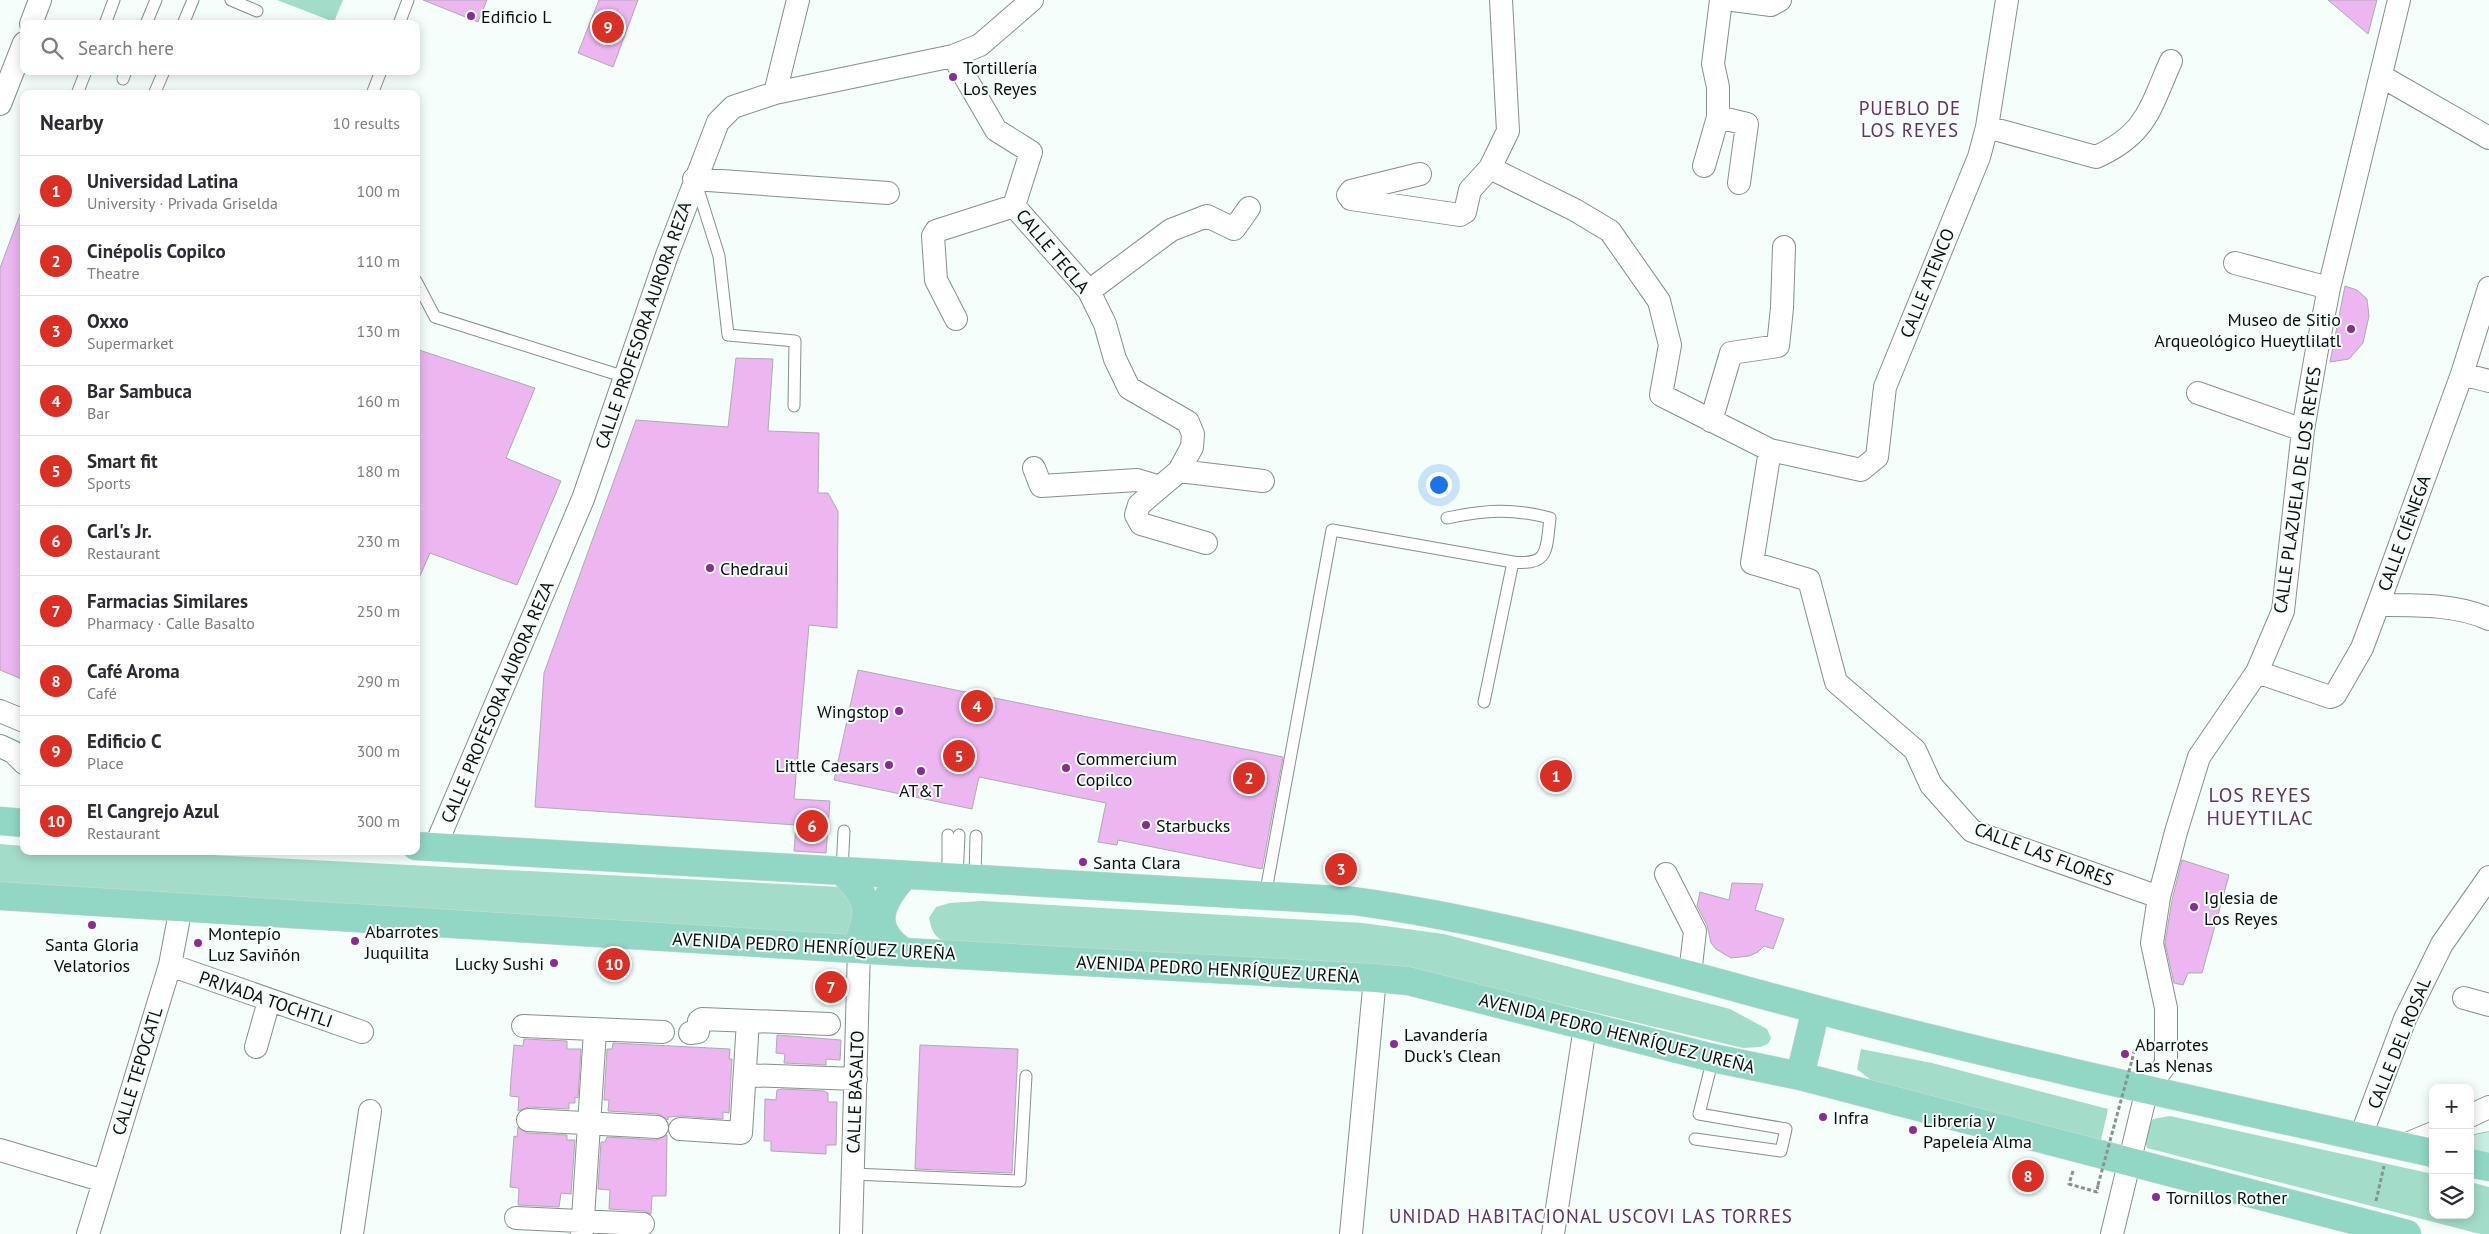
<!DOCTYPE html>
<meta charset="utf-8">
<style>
:root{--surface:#fff;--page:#f7f7f7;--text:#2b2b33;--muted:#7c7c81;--line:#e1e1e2;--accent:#d93025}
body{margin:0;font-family:"PT Sans",sans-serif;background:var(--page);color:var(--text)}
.controls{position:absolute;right:15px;bottom:15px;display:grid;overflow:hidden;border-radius:10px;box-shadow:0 2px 12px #0003}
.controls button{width:45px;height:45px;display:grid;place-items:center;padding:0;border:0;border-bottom:1px solid var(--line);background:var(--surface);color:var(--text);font:25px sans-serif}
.you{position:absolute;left:1438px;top:484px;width:18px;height:18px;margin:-12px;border:4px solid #fff;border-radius:50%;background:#1a73e8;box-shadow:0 0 0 8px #1a73e833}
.badge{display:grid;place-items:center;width:32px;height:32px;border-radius:50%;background:var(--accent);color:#fff;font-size:16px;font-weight:700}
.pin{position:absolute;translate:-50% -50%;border:2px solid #fff;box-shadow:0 1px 5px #0006}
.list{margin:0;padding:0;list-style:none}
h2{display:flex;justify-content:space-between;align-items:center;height:65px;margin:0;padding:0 20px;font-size:21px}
h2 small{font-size:16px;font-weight:400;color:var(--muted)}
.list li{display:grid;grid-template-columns:32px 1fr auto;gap:15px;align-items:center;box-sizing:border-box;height:70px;padding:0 20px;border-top:1px solid var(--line)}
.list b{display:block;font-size:19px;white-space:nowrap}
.list p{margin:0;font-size:16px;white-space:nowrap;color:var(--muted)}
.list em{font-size:16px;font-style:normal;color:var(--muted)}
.icon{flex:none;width:28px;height:28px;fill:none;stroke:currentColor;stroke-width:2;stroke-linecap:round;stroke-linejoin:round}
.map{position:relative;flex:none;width:2489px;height:1234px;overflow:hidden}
.search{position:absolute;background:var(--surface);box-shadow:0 2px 12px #0003;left:20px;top:20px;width:400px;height:55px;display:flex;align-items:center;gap:12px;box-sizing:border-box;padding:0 18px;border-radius:10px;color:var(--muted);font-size:19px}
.panel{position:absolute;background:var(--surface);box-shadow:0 2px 12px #0003;left:20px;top:90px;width:400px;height:765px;border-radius:10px}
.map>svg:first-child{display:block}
</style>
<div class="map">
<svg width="2489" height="1234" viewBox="0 0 2489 1234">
<rect width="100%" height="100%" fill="#f4fefb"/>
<path fill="#a4dcca" d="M277,0h66l-9,22z
M0,844l24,2v5h110l707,36 15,16 -3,26 -10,8 -843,-49z
M982,901l381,22 81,11 286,75 37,20 4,9 -3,6 -8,3 -17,1 -331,-79 -462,-25c-14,-5 -18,-11 -21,-26l7,-11 14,-4z
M1861,1049l71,14 176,46 -7,31 -219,-51 -25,-20z
M2170,1116l263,58v41h37v-33l19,5v47h-9l-333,-86 -3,-12 9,-17z"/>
<path fill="#ecb6f0" stroke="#afa9b0" d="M423,0h64l-9,22z
M599,0h39l-25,67 -35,-14z
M2328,0h49l-9,34z
M22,209h2v471l-24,-10v-402z
M2345,286l12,4 10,9 2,17 -6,27 -14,16 -19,3z
M416,349l119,39 -29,70 55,23 -44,104 -87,-32 -14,32z
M736,358l37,1 -5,72 51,2 -1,60h10l10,18 -1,117 -28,-3 -15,174 36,2 -4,52 -32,-2 2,-26 -261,-18 9,-134 92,-253 92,7z
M858,670l425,87 -21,112 -144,-29 -1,5 -19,-3 8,-39 -127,-26 -7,32 -138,-29z
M2182,860l47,15 -27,98h-14l-5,12 -9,-2 -9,-40 7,-43z
M1732,883l31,1 -8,26 29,9 -11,30 -9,-3 -6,6 -9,4 -18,2 -15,-9 -5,-6 -4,-18 -10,-19 3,-14 29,8z
M777,1035l64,5 -1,20 -14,-1v6l-42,-2 1,-9 -9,-1z
M524,1039l43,2v8h14l-3,49 -3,-1v6h-6v6l-40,-2 -11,4 1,-14 -9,-1 1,-18 3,-33 9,1z
M613,1043l117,6 -1,10h3l-3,54 -6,-1v7l-42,-3 -13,1v3l-10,-6 -50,-3 1,-11h-5l3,-51h5z
M920,1045l98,4 -6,124 -97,-4z
M782,1089l42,2 4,2v9h9l-1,43h-10v9l-55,-3v-10h-7l1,-42 11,1 1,-10z
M518,1127l9,6 40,2v5h8l-4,54 -10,-1 -2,14 -41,-2 1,-17 -9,-1 4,-51 3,1z
M667,1135l-1,61h-14l-1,18 -7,-3 -35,-2 1,-19 -12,-1 3,-47h4l2,-5 49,3z"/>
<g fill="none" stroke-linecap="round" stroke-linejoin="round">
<defs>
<path id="lane" d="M231,0l26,11
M105,24l9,-24
M146,24l10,-24
M183,24l10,-24
M399,24l9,-24
M123,79l3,-8
M155,92l9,-21
M77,94l9,-23
M372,94l9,-23
M696,183l23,73 9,79 67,6 -1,65
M416,281l19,36 190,60
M1447,518c38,-8 65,-10 103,0 -4,31 0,48 -37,44
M948,835v42
M842,871l2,-40
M957,877l2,-42
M975,878l1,-42
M1265,896l67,-366 181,32 -29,140
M1695,1139l86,12 5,-22 -87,-15 14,-56
M853,1174l167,7 6,-105"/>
<path id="street" d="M1501,0l7,131 -18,37 85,42 35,21 49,70 11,44 -9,50 109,55 -18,113 57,17 27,102 79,68 16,35 41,46 187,66
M1733,0l38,5 9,-5
M31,24l9,-24
M953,56l43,74 35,22 -17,54 75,85 16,33 10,35 14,29 59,34 5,12 -1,13 -13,24 -40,34 -3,10 5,9 65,19
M2381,76l108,62
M775,93l23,-93
M0,104l24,-61
M1718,117l29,7 -8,59
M1987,127l109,30c51,-23 54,-49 75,-96
M1704,166l14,-49v-30l-5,-23 8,-64
M1420,174l-69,17 -3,4 3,4 109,16 5,-3 5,-22 20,-22
M694,179l194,14
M2235,263l94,25
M1089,291l82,-61 36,-14 27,13 15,-21
M956,319l-20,-39 -3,-44 3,-5 78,-25
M2462,374l27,7
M2198,393l105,37
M1711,421l20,-68 47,-7 4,-38 2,-61
M1770,450l91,20 16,-13 8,-70 94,-230 8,-30 20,-127
M1034,468l7,18 96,-6 23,7
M1179,471l84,10
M2378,605c37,0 78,-1 111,14
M2257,672l73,25 5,-2 27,-47 16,-43 84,-231 27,-86
M0,711l24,10
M0,746l13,6 11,11
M435,847l148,-348 84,-244 51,-133 15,-15 42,-14 178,-37 27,-11 52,-45
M1666,874l29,57 -5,43
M170,965l192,67
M2464,998l25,7
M523,1026l140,6
M690,1033l8,-1 1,-11 3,-2 127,5
M256,1047l13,-46
M746,1075l110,4
M2470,1116l19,-9
M528,1120l129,7
M680,1129l61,4 7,-112
M2361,1136l44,-117 37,-75 47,-67
M2402,1146l31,-13
M0,1150l104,31
M516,1218l127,6
M88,1234l82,-269 11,-58
M352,1234l18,-123
M582,1234l13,-203
M851,1234l8,-285
M1351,1234l24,-256
M1553,1234l32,-207
M2112,1234l35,-145 19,-25v-56l-14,-65 7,-46 17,-65 23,-75 58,-85 26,-61 20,-181 13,-75 13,-67 70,-288"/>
<path id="secondary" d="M2470,1150l19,-4"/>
<path id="primary" d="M0,821l24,2
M416,846l938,55c157,22 308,67 461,108 204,54 411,98 618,144
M842,871c14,14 29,30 23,51 -2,10 -7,17 -6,27
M0,896l904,56 471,26 33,3 305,77 87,18 607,158
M904,952c-37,-24 -23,-51 1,-77
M1800,1076l16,-67
M2470,1163l19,4"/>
</defs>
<use href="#lane" stroke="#868f8c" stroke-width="13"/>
<use href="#street" stroke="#868f8c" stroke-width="24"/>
<use href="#secondary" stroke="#868f8c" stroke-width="29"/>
<use href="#primary" stroke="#d8d8d8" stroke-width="29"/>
<path stroke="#8a918f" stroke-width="3" stroke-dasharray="4 2.5" stroke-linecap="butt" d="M2132,1060l3,-12 11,1
M2073,1171l-4,13 28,8 1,-7
M2376,1201l8,-35"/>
<use href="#lane" stroke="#fff" stroke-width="11"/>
<use href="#street" stroke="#fff" stroke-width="22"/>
<use href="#secondary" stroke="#c8ebe2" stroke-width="28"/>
<use href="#primary" stroke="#92d7c6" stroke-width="28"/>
<path stroke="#8a918f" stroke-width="3" stroke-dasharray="4 2.5" stroke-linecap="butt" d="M2098,1185l34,-125"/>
</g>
<g fill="#8b2c95" stroke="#f4fefb" stroke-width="2">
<circle cx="471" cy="16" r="5"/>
<circle cx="953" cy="77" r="5"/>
<circle cx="2351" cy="329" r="5"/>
<circle cx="710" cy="568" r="5"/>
<circle cx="899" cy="711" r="5"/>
<circle cx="889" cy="765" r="5"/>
<circle cx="1066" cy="768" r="5"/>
<circle cx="921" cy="771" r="5"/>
<circle cx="1146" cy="825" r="5"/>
<circle cx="1083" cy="862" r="5"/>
<circle cx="2194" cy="907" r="5"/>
<circle cx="92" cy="925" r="5"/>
<circle cx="355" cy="941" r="5"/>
<circle cx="198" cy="943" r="5"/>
<circle cx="554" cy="963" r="5"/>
<circle cx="1394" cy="1044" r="5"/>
<circle cx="2125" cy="1054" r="5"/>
<circle cx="1823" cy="1117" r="5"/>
<circle cx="1913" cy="1130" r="5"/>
<circle cx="2156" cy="1197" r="5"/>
</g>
<g text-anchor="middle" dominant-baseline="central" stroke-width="4" stroke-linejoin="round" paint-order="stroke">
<g font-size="18" fill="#0b0e0d" stroke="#f4fefb" text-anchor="start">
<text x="481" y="16">Edificio L</text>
<text x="963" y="67">Tortillería<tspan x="963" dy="21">Los Reyes</tspan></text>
<text x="2341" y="319" text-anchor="end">Museo de Sitio<tspan x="2341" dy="21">Arqueológico Hueytlilatl</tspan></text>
<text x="720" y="568">Chedraui</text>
<text x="889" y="711" text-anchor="end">Wingstop</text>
<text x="1076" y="758">Commercium<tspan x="1076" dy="21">Copilco</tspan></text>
<text x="879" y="765" text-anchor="end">Little Caesars</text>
<text x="921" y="790" text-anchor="middle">AT&amp;T</text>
<text x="1156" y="825">Starbucks</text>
<text x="1093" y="862">Santa Clara</text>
<text x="2204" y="897">Iglesia de<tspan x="2204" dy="21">Los Reyes</tspan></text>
<text x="365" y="931">Abarrotes<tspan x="365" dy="21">Juquilita</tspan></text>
<text x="208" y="933">Montepío<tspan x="208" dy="21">Luz Saviñón</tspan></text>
<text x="92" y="944" text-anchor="middle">Santa Gloria<tspan x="92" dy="21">Velatorios</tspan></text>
<text x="544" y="963" text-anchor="end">Lucky Sushi</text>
<text x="1404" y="1034">Lavandería<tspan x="1404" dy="21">Duck's Clean</tspan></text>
<text x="2135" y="1044">Abarrotes<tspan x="2135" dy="21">Las Nenas</tspan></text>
<text x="1833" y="1117">Infra</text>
<text x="1923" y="1120">Librería y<tspan x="1923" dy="21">Papeleía Alma</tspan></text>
<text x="2166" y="1197">Tornillos Rother</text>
</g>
<g font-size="18" fill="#0b0e0d" stroke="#f4fefb">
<text transform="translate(1053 251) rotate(50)">CALLE TECLA</text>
<text transform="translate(1927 283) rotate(-68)">CALLE ATENCO</text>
<text transform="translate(643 325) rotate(-71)">CALLE PROFESORA AURORA REZA</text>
<text transform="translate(2297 490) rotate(-82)">CALLE PLAZUELA DE LOS REYES</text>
<text transform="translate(2404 533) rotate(-70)">CALLE CIÉNEGA</text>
<text transform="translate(497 702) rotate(-67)">CALLE PROFESORA AURORA REZA</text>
<text transform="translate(2044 854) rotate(21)">CALLE LAS FLORES</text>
<text transform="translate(814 946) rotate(3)">AVENIDA PEDRO HENRÍQUEZ UREÑA</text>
<text transform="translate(1218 969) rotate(3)">AVENIDA PEDRO HENRÍQUEZ UREÑA</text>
<text transform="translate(266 999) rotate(19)">PRIVADA TOCHTLI</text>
<text transform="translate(1617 1033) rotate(14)">AVENIDA PEDRO HENRÍQUEZ UREÑA</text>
<text transform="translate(2399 1043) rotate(-68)">CALLE DEL ROSAL</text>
<text transform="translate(137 1071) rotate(-73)">CALLE TEPOCATL</text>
<text transform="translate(855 1092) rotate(-88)">CALLE BASALTO</text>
</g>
<g font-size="19" letter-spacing="1" fill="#613266" stroke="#f4fefb">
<text x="1910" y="108">PUEBLO DE<tspan x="1910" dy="22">LOS REYES</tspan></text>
<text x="1591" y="1216">UNIDAD HABITACIONAL USCOVI LAS TORRES</text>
</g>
<g font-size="20" letter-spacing="1" fill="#613266" stroke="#f4fefb">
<text x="2260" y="795">LOS REYES<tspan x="2260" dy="23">HUEYTILAC</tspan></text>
</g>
</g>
</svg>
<div class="controls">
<button>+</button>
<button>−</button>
<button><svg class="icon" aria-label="layers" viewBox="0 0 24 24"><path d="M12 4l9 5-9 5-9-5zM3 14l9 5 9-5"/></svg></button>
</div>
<div class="you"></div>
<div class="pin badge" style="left:1556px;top:776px">1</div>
<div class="pin badge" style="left:1249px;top:778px">2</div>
<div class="pin badge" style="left:1341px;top:869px">3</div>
<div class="pin badge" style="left:977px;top:706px">4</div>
<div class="pin badge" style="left:959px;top:756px">5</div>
<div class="pin badge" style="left:812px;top:826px">6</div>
<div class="pin badge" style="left:831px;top:987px">7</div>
<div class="pin badge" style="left:2028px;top:1176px">8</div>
<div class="pin badge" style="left:608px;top:27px">9</div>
<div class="pin badge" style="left:614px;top:964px">10</div>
<div class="search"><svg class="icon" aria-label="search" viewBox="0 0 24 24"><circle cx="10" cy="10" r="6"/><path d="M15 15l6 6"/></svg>Search here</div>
<section class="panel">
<h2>Nearby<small>10 results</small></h2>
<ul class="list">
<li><span class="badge">1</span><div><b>Universidad Latina</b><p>University · Privada Griselda</p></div><em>100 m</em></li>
<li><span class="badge">2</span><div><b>Cinépolis Copilco</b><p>Theatre</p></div><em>110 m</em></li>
<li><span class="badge">3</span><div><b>Oxxo</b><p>Supermarket</p></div><em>130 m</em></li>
<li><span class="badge">4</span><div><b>Bar Sambuca</b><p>Bar</p></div><em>160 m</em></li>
<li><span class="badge">5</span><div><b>Smart fit</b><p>Sports</p></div><em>180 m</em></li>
<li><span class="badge">6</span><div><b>Carl's Jr.</b><p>Restaurant</p></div><em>230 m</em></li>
<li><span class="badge">7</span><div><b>Farmacias Similares</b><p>Pharmacy · Calle Basalto</p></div><em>250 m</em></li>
<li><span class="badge">8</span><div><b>Café Aroma</b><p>Café</p></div><em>290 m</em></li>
<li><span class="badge">9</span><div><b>Edificio C</b><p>Place</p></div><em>300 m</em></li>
<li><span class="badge">10</span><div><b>El Cangrejo Azul</b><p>Restaurant</p></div><em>300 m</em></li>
</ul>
</section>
</div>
